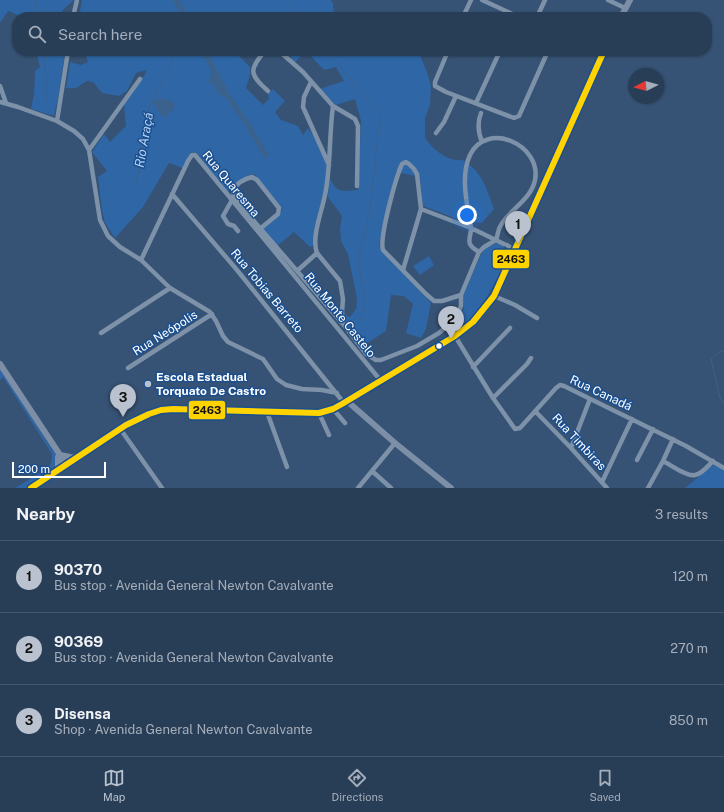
<!DOCTYPE html>
<meta charset="utf-8">
<style>
:root{--surface:#283e57;--page:#30455d;--text:#f1f3f6;--muted:#a5aeba;--line:#44576d;--accent:#b9c2ce}
body{margin:0;font-family:"Public Sans",sans-serif;background:var(--page);color:var(--text)}
.compass{position:absolute;left:628px;top:68px;width:36px;height:36px;border-radius:50%;background:var(--surface);box-shadow:0 1px 3px #0004;rotate:264deg}
.scale{position:absolute;left:12px;bottom:10px;width:94px;box-sizing:border-box;padding-left:4px;border:2px solid #fff;border-top:0;font-size:11px;line-height:14px;white-space:nowrap;color:#fff;-webkit-text-stroke:3px #1b4f8f;paint-order:stroke}
.you{position:absolute;left:467px;top:215px;width:14px;height:14px;margin:-10px;border:3px solid #fff;border-radius:50%;background:#1a73e8;box-shadow:0 0 0 6px #1a73e833}
.badge{display:grid;place-items:center;width:26px;height:26px;border-radius:50%;background:var(--accent);color:#111;font-size:13px;font-weight:700}
.pin{position:absolute;translate:-50% -33px;filter:drop-shadow(0 1px 2px #0008)}
.pin::after{content:'';position:absolute;top:21px;width:14px;height:12px;background:inherit;clip-path:polygon(0 0,100% 0,50% 100%)}
.list{margin:0;padding:0;list-style:none}
h2{display:flex;justify-content:space-between;align-items:center;height:52px;margin:0;padding:0 16px;font-size:17px}
h2 small{font-size:13px;font-weight:400;color:var(--muted)}
.list li{display:grid;grid-template-columns:26px 1fr auto;gap:12px;align-items:center;box-sizing:border-box;height:72px;padding:0 16px;border-top:1px solid var(--line)}
.list b{display:block;font-size:15px;white-space:nowrap}
.list p{margin:0;font-size:13px;white-space:nowrap;color:var(--muted)}
.list em{font-size:13px;font-style:normal;color:var(--muted)}
.icon{flex:none;width:22px;height:22px;fill:none;stroke:currentColor;stroke-width:2;stroke-linecap:round;stroke-linejoin:round}
.map{position:relative;flex:none;width:724px;height:488px;overflow:hidden}
.search{position:absolute;background:var(--surface);box-shadow:0 1px 3px #0004;left:12px;right:12px;top:12px;height:44px;display:flex;align-items:center;gap:10px;box-sizing:border-box;padding:0 14px;border-radius:16px;color:var(--muted);font-size:15px}
.sheet{height:268px;background:var(--surface)}
nav{display:flex;justify-content:space-around;align-items:center;box-sizing:border-box;height:56px;border-top:1px solid var(--line);background:var(--surface);font-size:11px;color:var(--muted)}
nav a{display:grid;justify-items:center;gap:2px}
nav .on{color:var(--accent)}
.map>svg:first-child{display:block}
</style>
<div class="map">
<svg width="724" height="488" viewBox="0 0 724 488">
<rect width="100%" height="100%" fill="#365274"/>
<path fill="#2f66a5" d="M0,0h74l-8,7 -9,10h-34l-15,-6 -8,12z
M82,0h249l2,3 1,14h-255z
M36,51l29,1 -7,46 -4,18 -23,-7 3,-15 1,-23 5,-4z
M85,51h149l16,16v8l-4,13 17,17 6,-6 -1,-5 5,-5 12,12 -10,11 6,8 17,6 5,9 5,-7 8,11 12,29 -14,77 -4,2 -16,-15 -17,14 -15,-18 19,-16 1,-3 -28,-35 -4,1 -23,17 -30,-39 -6,-1 -9,16 -13,-5 -26,44 -28,31 -10,-15 -3,-12 -4,-34 9,-6 -15,-19 12,-18 6,8 16,-16 -2,-21 21,-31 1,-4 -10,3 -9,18 -8,5 -17,-3 -9,-11 -6,-1 -11,7h-10l4,-26 11,3 7,-3z
M296,51h121l2,2 8,19 4,14 -1,19 -5,13v20c9,12 22,24 38,22 20,13 23,27 31,49l-12,14 -22,-3 -37,-14 -3,-29 -24,-5 -17,74 52,57 -5,26 -5,9 -15,-5 7,-29 -9,-8 -13,-1 -5,36 -22,14 -20,-22 -1,-9 7,3 6,-8 1,-10 -9,-45 -7,-13 -1,-12 2,-13 -14,-19 1,-20c8,17 13,14 29,13l3,-69 -6,-22 -19,6 -16,-16 24,-8 -8,-14 -12,3 -18,-19 -11,11 -5,-4z
M498,243l6,3 -1,3 2,2 -1,3 1,5 -2,9 -16,29 -18,24 -17,16 -1,-8 13,-21 -1,-13 21,-47z
M429,256l5,9 -14,10 -7,-9z
M0,368l57,89 -3,12 -28,19h-11l33,-20 3,-5 1,-9 -49,-77 -3,3z
M713,465l11,5v18h-39z"/>
<path fill="#3b618d" d="M214,68l3,14c5,2 9,7 10,13l-2,2c-2,-1 -4,-2 -6,-3 -5,-5 -4,-11 -11,-12z
M163,98l10,4 2,3 -3,7 -4,1 -2,5 -5,-3 -9,-14z"/>
<g fill="none" stroke-linecap="round" stroke-linejoin="round">
<path stroke="#3b618d" stroke-width="1" d="M36,0l1,17
M285,0l14,17
M181,17l1,-7
M44,51l2,28v24
M327,51l53,64 -10,95 -13,54 9,32 -6,26
M136,187l13,-80 24,-46 2,-10
M724,351h-3l-10,8 9,39 4,5"/>
<path stroke="#3b618d" stroke-width="5.5" d="M176,0l10,17
M204,51l23,44 19,27 20,33"/>
<path stroke="#7d92a8" stroke-width="4.5" d="M482,0l37,17
M608,0l17,8
M73,17l4,-17
M463,17l8,-17
M537,17l8,-17
M265,51c-17,19 -15,24 3,40
M279,51l24,21 30,34 22,13 3,7 -1,60
M448,51l-13,31v4l11,6 68,26 5,-2 29,-65
M596,51l6,3
M311,82l-7,15 -1,10 26,58
M0,86l6,17
M0,102l18,5 39,14 17,10 9,8 6,11 11,70 8,16 12,11 21,13 29,28 40,24 6,9 7,15 5,6 35,17 14,20 9,6 16,4 20,1 15,3
M476,103l24,-52
M481,113c-4,10 -3,19 1,29
M57,121l11,-70
M436,133l8,-11 12,-26
M89,150l51,-71
M172,194l65,76 107,133
M232,200l-9,16 5,8 6,2 4,5
M421,209l50,19 33,16
M261,228l17,-14 1,-6 -22,-28 -5,-3c-8,2 -15,6 -19,13l1,8 108,125
M507,245l7,5
M317,253l23,28 3,18 -1,13 1,12 23,30 10,6h5l36,-14 22,-13 8,-7 12,-15 2,-5v-11l18,-43 5,-5 12,-7c2,-5 2,-11 5,-15 9,-16 30,-25 34,-45 7,-35 -48,-60 -65,-25 -9,19 -4,43 -1,62 1,4 2,8 2,12 0,5 -3,11 -1,15 2,4 6,6 9,8
M141,260l47,-99 4,-6h3l186,226
M403,270l18,-61 -4,-35 -3,-5 -5,-5 -3,-2 -4,2c-6,13 -23,74 -19,86l43,44 8,7h8l19,-6
M297,271l20,-18c-6,-15 5,-42 8,-58 6,-29 4,-60 8,-89
M494,296l21,9 22,13
M101,333l69,-45
M455,336l38,62 22,31 5,-1 36,-40 4,-3 4,1 122,60 38,22
M473,367l37,-39
M128,368l84,-54
M493,398l34,-34 4,-6
M333,409l12,14
M535,411l36,37 36,40
M267,412l20,55
M319,413l10,22
M121,430l41,58
M571,448l19,-49
M637,460l16,-31
M663,461c8,4 24,16 32,14 7,-1 13,-9 18,-14
M372,471l19,17
M602,482l30,-63
M358,488l37,-45
M648,488l15,-27 10,-22"/>
<path stroke="#7d8ea7" stroke-width="6" d="M621,17l9,-17
M0,364l60,91 5,11
M347,401l48,42 56,45
M60,455l10,2 9,1
M56,473l2,-6v-10
M31,488c18,-11 35,-22 52,-34 27,-18 57,-44 90,-45l146,4 14,-4 9,-5 113,-68 18,-14 21,-26 110,-245"/>
<defs>
<path id="bus-1" d="M31,488l95,-63 23,-11 12,-4 12,-1 146,4 14,-4 9,-5 113,-68 18,-14 21,-26 110,-245"/>
</defs>
<use href="#bus-1" stroke="#1b4f8f" stroke-width="9"/>
<use href="#bus-1" stroke="#ffd300" stroke-width="6"/>
</g>
<circle fill="#fff" stroke="#1b4f8f" stroke-width="1.5" cx="439" cy="346" r="3.5"/>
<circle fill="#b9c2ce" stroke="#1b4f8f" stroke-width="1.5" cx="148" cy="384" r="4"/>
<g text-anchor="middle" dominant-baseline="central" stroke-width="3" stroke-linejoin="round" paint-order="stroke">
<g font-size="12" fill="#fff" stroke="#1b4f8f">
<text transform="translate(231 184) rotate(50)">Rua Quaresma</text>
<text transform="translate(267 291) rotate(50)">Rua Tobias Barreto</text>
<text transform="translate(340 315) rotate(51)">Rua Monte Castelo</text>
<text transform="translate(165 333) rotate(-32)">Rua Neópolis</text>
<text transform="translate(601 393) rotate(25)">Rua Canadá</text>
<text transform="translate(579 442) rotate(47)">Rua Timbiras</text>
</g>
<g font-size="12" font-weight="bold" fill="#fff" stroke="#1b4f8f" text-anchor="start">
<text x="156" y="377">Escola Estadual<tspan x="156" dy="14">Torquato De Castro</tspan></text>
</g>
<g font-size="13" font-style="italic" fill="#b5d3f5" stroke="#1b4f8f">
<text transform="translate(144 140) rotate(-80)">Rio Araçá</text>
</g>
</g>
<g stroke="#1b4f8f" stroke-width="1.5">
<rect x="492" y="249" width="38" height="20" rx="4" fill="#ffd300"/>
<rect x="188" y="400" width="38" height="20" rx="4" fill="#ffd300"/>
</g>
<g font-size="11" text-anchor="middle" font-weight="bold" fill="#111">
<text x="511" y="263">2463</text>
<text x="207" y="414">2463</text>
</g>
</svg>
<svg class="compass" viewBox="-18 -18 36 36"><path d="M0-13l5 13h-10z" fill="#e53935"/><path d="M0 13l5-13h-10z" fill="#a5aeba"/></svg>
<div class="scale">200 m</div>
<div class="you"></div>
<div class="pin badge" style="left:518px;top:244px">1</div>
<div class="pin badge" style="left:451px;top:339px">2</div>
<div class="pin badge" style="left:123px;top:417px">3</div>
<div class="search"><svg class="icon" aria-label="search" viewBox="0 0 24 24"><circle cx="10" cy="10" r="6"/><path d="M15 15l6 6"/></svg>Search here</div>
</div>
<section class="sheet">
<h2>Nearby<small>3 results</small></h2>
<ul class="list">
<li><span class="badge">1</span><div><b>90370</b><p>Bus stop · Avenida General Newton Cavalvante</p></div><em>120 m</em></li>
<li><span class="badge">2</span><div><b>90369</b><p>Bus stop · Avenida General Newton Cavalvante</p></div><em>270 m</em></li>
<li><span class="badge">3</span><div><b>Disensa</b><p>Shop · Avenida General Newton Cavalvante</p></div><em>850 m</em></li>
</ul>
</section>
<nav>
<a class="on"><svg class="icon" aria-label="map" viewBox="0 0 24 24"><path d="M3 6l6-2 6 2 6-2v14l-6 2-6-2-6 2zM9 4v14M15 6v14"/></svg>Map</a>
<a><svg class="icon" aria-label="directions" viewBox="0 0 24 24"><path d="M12 3l9 9-9 9-9-9zM9 14v-3h6M13 9l2 2-2 2"/></svg>Directions</a>
<a><svg class="icon" aria-label="saved" viewBox="0 0 24 24"><path d="M7 4h10v16l-5-4-5 4z"/></svg>Saved</a>
</nav>
